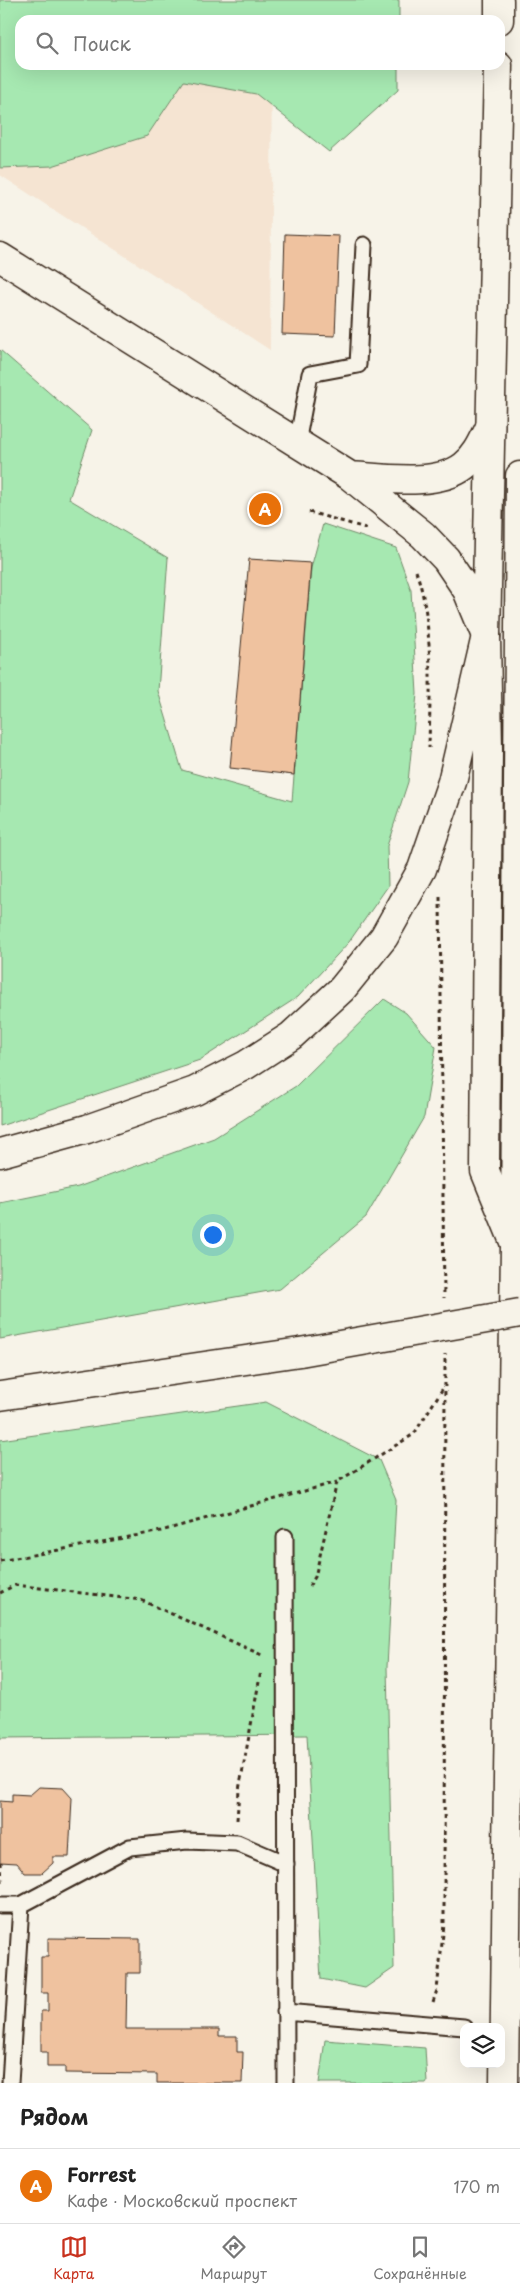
<!DOCTYPE html>
<html lang="ru">
<meta charset="utf-8">
<style>
:root{--surface:#fff;--page:#f2f2f2;--text:#222;--muted:#767676;--line:#e0e0e0;--accent:#c8321e}
body{margin:0;font-family:"Playpen Sans",sans-serif;background:var(--page);color:var(--text)}
.controls{position:absolute;right:15px;bottom:15px;display:grid;overflow:hidden;border-radius:10px;box-shadow:0 5px 20px #0002}
.controls button{width:45px;height:45px;display:grid;place-items:center;padding:0;border:0;border-bottom:1px solid var(--line);background:var(--surface);color:var(--text);font:25px sans-serif}
.you{position:absolute;left:212px;top:1234px;width:18px;height:18px;margin:-12px;border:4px solid #fff;border-radius:50%;background:#1a73e8;box-shadow:0 0 0 8px #1a73e833}
.badge{display:grid;place-items:center;width:32px;height:32px;border-radius:50%;background:var(--accent);color:#fff;font-size:16px;font-weight:700}
.pin{position:absolute;translate:-50% -50%;border:2px solid #fff;box-shadow:0 1px 5px #0006}
.list{margin:0;padding:0;list-style:none}
h2{display:flex;justify-content:space-between;align-items:center;height:65px;margin:0;padding:0 20px;font-size:21px}
h2 small{font-size:16px;font-weight:400;color:var(--muted)}
.list li{display:grid;grid-template-columns:32px 1fr auto;gap:15px;align-items:center;box-sizing:border-box;height:75px;padding:0 20px;border-top:1px solid var(--line)}
.list b{display:block;font-size:19px;white-space:nowrap}
.list p{margin:0;font-size:16px;white-space:nowrap;color:var(--muted)}
.list em{font-size:16px;font-style:normal;color:var(--muted)}
.icon{flex:none;width:28px;height:28px;fill:none;stroke:currentColor;stroke-width:2;stroke-linecap:round;stroke-linejoin:round}
.map{position:relative;flex:none;width:520px;height:2083px;overflow:hidden}
.search{position:absolute;background:var(--surface);box-shadow:0 5px 20px #0002;left:15px;right:15px;top:15px;height:55px;display:flex;align-items:center;gap:12px;box-sizing:border-box;padding:0 18px;border-radius:15px;color:var(--muted);font-size:19px}
.sheet{height:140px;background:var(--surface)}
nav{display:flex;justify-content:space-around;align-items:center;box-sizing:border-box;height:70px;border-top:1px solid var(--line);background:var(--surface);font-size:14px;color:var(--muted)}
nav a{display:grid;justify-items:center;gap:2px}
nav .on{color:var(--accent)}
.map>svg:first-child{display:block}
</style>
<div class="map">
<svg width="520" height="2083" viewBox="0 0 520 2083">
<rect width="100%" height="100%" fill="#f7f3e8"/>
<filter id="ink" filterUnits="userSpaceOnUse"><feTurbulence type="fractalNoise" baseFrequency=".02" numOctaves="2"/><feDisplacementMap in="SourceGraphic" scale="10" xChannelSelector="R" yChannelSelector="G"/><feConvolveMatrix kernelMatrix="1 2 1 2 8 2 1 2 1" color-interpolation-filters="sRGB"/></filter>
<g filter="url(#ink)">
<path fill="#f5e4d2" d="M0,0l20,20v45h252l-2,285 -270,-175z"/>
<path fill="#a6e8b1" stroke="#708968" d="M0,0h399v20h-379v45h378v25l-69,62 -73,-58 -72,-13 -37,55 -95,30 -52,2z
M0,350l92,80 -23,69 99,59 -10,133 24,79 110,31 19,-233 12,-44 73,24 15,42 6,104 -9,88 -21,64 1,40 -39,56 -51,55 -98,63 -200,66z
M384,999l22,14 30,34 -12,70 -58,100 -86,72 -280,50v-136l78,-16 136,-49 82,-52z
M266,1402l113,58 17,40 -9,167 7,301 -29,20 -44,-9 -14,-244 -307,3v-298z
M325,2040l100,8 2,35h-108z"/>
<path fill="#efc29f" stroke="#3b2a1e" d="M285,234l54,2 -4,100 -53,-2z
M249,559l62,4 -17,212 -64,-7z
M39,1787l24,1 9,10 -3,59h-16v6l-11,10h-17l-8,-10 -17,-1v-61l12,1v-8l18,1z
M48,1938l92,1v34h-13l-1,56h93v7h18v16h6l-1,31h-85v-9l-92,-1v-6h-18v-15h-6v-41h7v-18h-7v-36h7z"/>
<g fill="none" stroke-linecap="round" stroke-linejoin="round">
<defs>
<path id="lane" d="M297,443l13,-69 48,-9 6,-120
M285,1537l1,546
M0,1905h21l109,-58 57,-6 50,2 49,21
M285,2012l179,15
M10,2083l11,-178"/>
<path id="secondary" d="M0,257l350,219 73,59 23,24 21,31 19,46 2,113 -3,422 30,73
M350,476c32,2 87,11 114,-10 13,-10 19,-25 26,-39"/>
<path id="primary" d="M504,2083l11,-839 5,-768"/>
<path id="highway" d="M499,20v-20
M0,1153l87,-24 108,-38 51,-26 45,-29 51,-47 42,-52 38,-68 30,-87 34,-146 12,-571
M0,1396l300,-44"/>
</defs>
<use href="#lane" stroke="#3b2a1e" stroke-width="19"/>
<use href="#secondary" stroke="#3b2a1e" stroke-width="31"/>
<use href="#primary" stroke="#3b2a1e" stroke-width="31"/>
<use href="#highway" stroke="#3b2a1e" stroke-width="31"/>
<path stroke="#3b2a1e" stroke-width="3" stroke-dasharray="4 4" stroke-linecap="butt" d="M309,512l60,17
M416,571c18,50 14,123 13,177
M440,897l4,401
M0,1561l161,-30 176,-49
M309,1586l6,-9 22,-95 77,-48 31,-49
M0,1593l15,-8 126,15 123,56
M237,1820l2,-30 22,-119
M1,1862l1,22
M433,2002l4,-12 7,-66 1,-570"/>
<use href="#lane" stroke="#f7f3e8" stroke-width="15"/>
<use href="#secondary" stroke="#f7f3e8" stroke-width="28"/>
<use href="#primary" stroke="#f7f3e8" stroke-width="28"/>
<use href="#highway" stroke="#f7f3e8" stroke-width="28"/>
<defs>
<path id="highway-bridge" d="M300,1352l220,-39"/>
</defs>
<use href="#highway-bridge" stroke="#3b2a1e" stroke-width="31" stroke-linecap="butt"/>
<use href="#highway-bridge" stroke="#f7f3e8" stroke-width="28"/>
</g>
</g>
</svg>
<div class="controls">
<button><svg class="icon" aria-label="layers" viewBox="0 0 24 24"><path d="M12 4l9 5-9 5-9-5zM3 14l9 5 9-5"/></svg></button>
</div>
<div class="you"></div>
<div class="pin badge" style="left:265px;top:509px;background:#e8710a">A</div>
<div class="search"><svg class="icon" aria-label="search" viewBox="0 0 24 24"><circle cx="10" cy="10" r="6"/><path d="M15 15l6 6"/></svg>Поиск</div>
</div>
<section class="sheet">
<h2>Рядом<small></small></h2>
<ul class="list">
<li><span class="badge" style="background:#e8710a">A</span><div><b>Forrest</b><p>Кафе · Московский проспект</p></div><em>170 m</em></li>
</ul>
</section>
<nav>
<a class="on"><svg class="icon" aria-label="map" viewBox="0 0 24 24"><path d="M3 6l6-2 6 2 6-2v14l-6 2-6-2-6 2zM9 4v14M15 6v14"/></svg>Карта</a>
<a><svg class="icon" aria-label="directions" viewBox="0 0 24 24"><path d="M12 3l9 9-9 9-9-9zM9 14v-3h6M13 9l2 2-2 2"/></svg>Маршрут</a>
<a><svg class="icon" aria-label="saved" viewBox="0 0 24 24"><path d="M7 4h10v16l-5-4-5 4z"/></svg>Сохранённые</a>
</nav>
